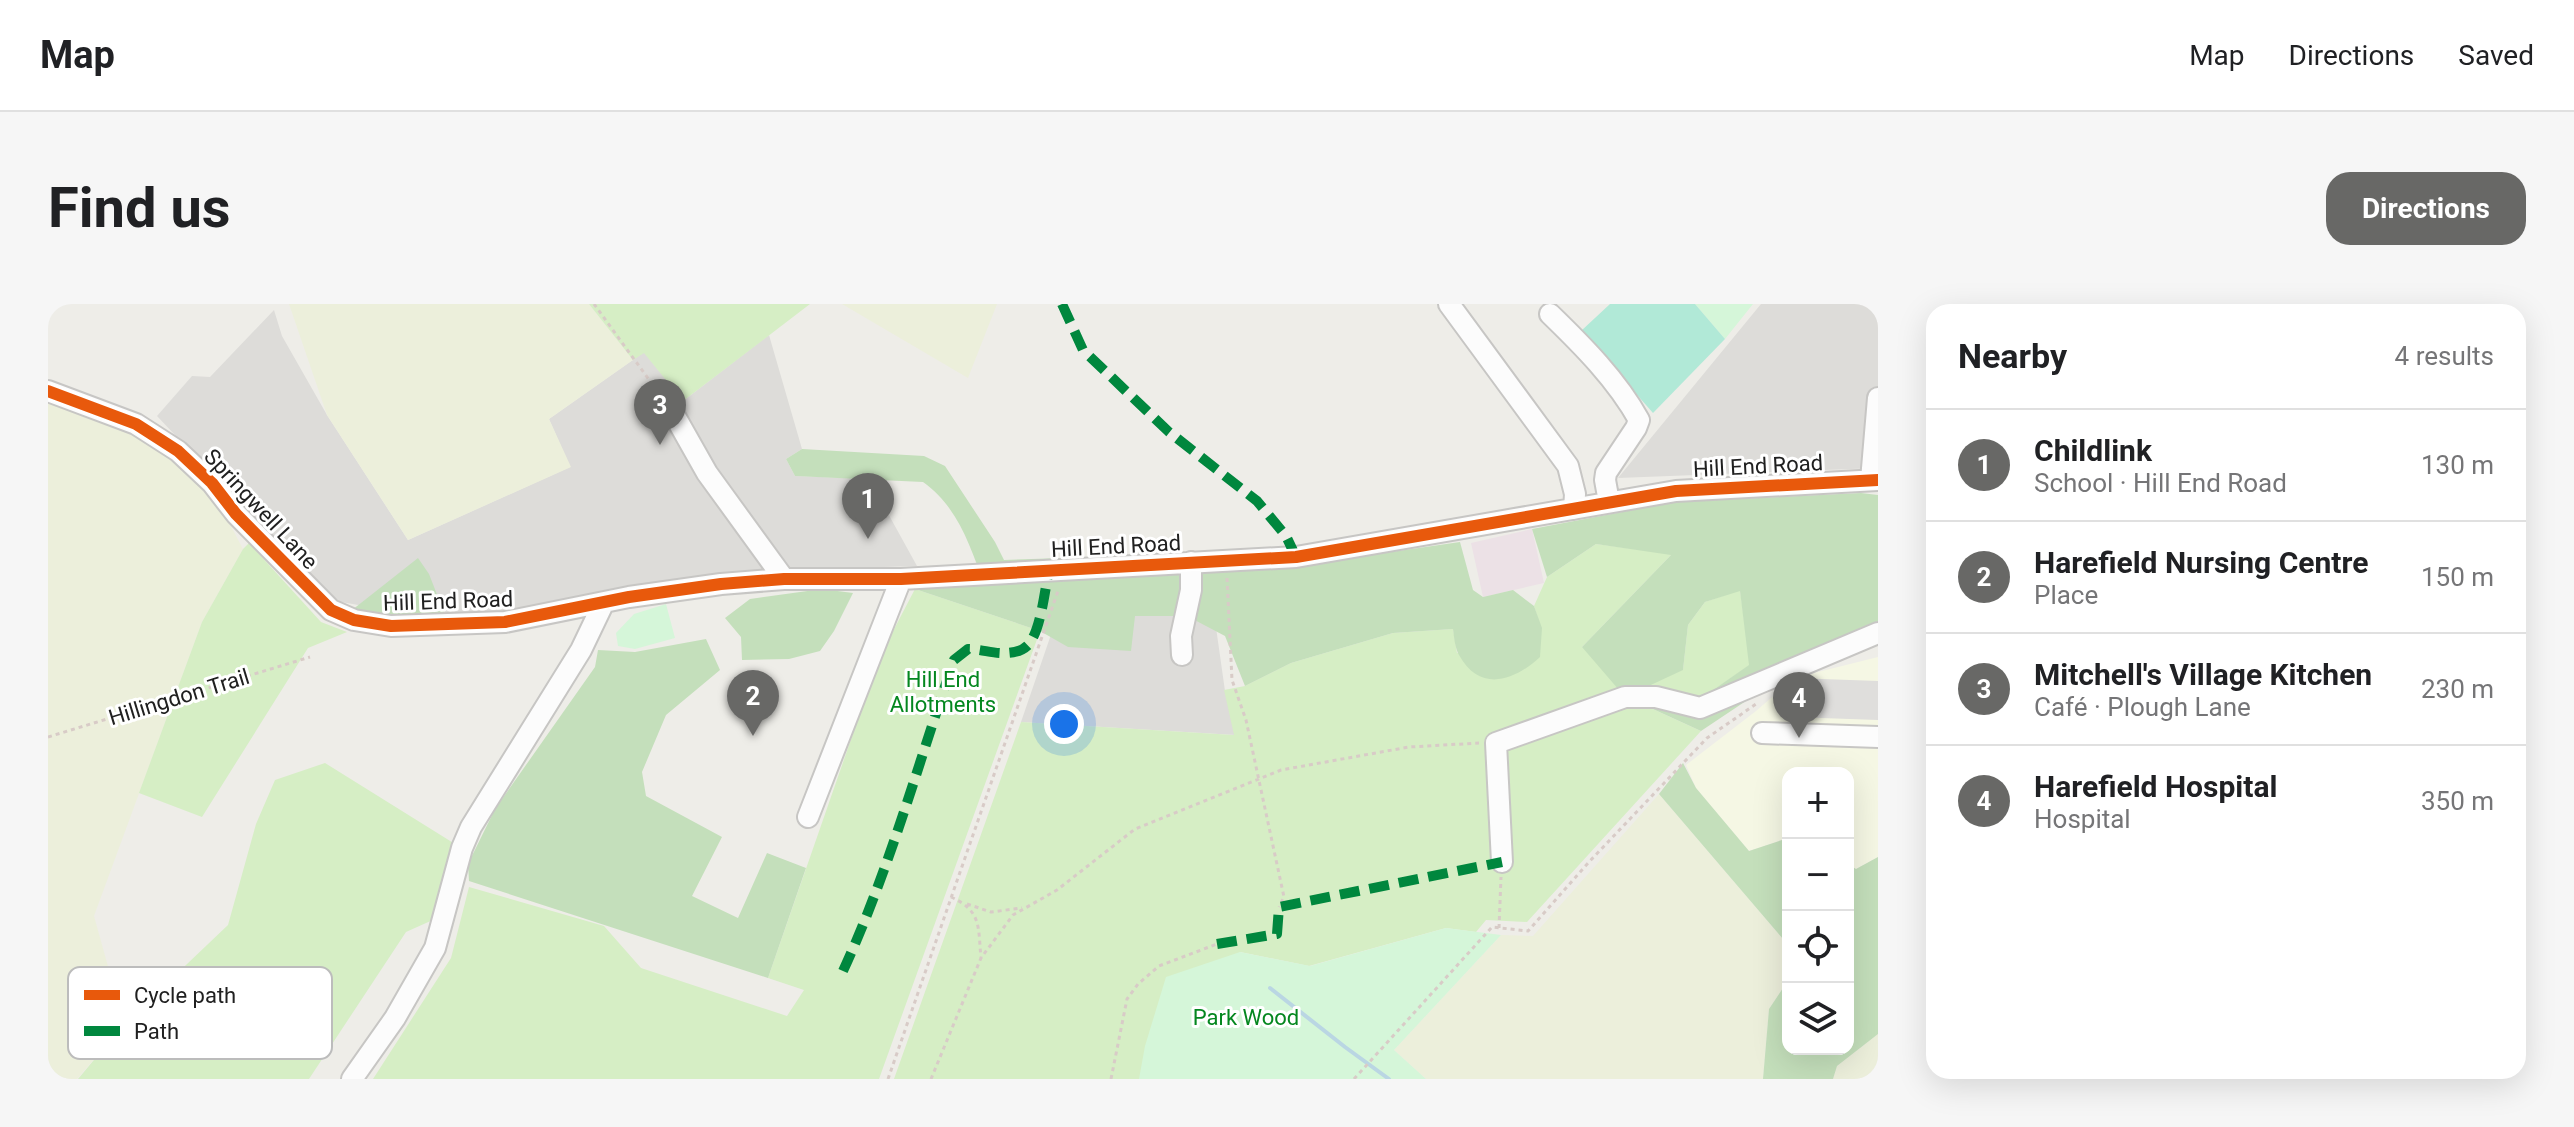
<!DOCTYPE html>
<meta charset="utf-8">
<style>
:root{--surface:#fff;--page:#f6f6f6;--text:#202124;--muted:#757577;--line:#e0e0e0;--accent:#686866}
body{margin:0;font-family:Roboto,sans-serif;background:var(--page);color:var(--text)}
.controls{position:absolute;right:24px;bottom:24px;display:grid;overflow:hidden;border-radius:16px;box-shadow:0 8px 32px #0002}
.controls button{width:72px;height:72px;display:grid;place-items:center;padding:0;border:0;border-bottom:2px solid var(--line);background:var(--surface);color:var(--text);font:40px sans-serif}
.you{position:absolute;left:1016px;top:420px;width:28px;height:28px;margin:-20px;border:6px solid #fff;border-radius:50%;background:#1a73e8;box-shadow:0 0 0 12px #1a73e833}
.badge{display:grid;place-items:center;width:52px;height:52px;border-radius:50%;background:var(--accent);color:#fff;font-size:26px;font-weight:700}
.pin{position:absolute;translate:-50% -66px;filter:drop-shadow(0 2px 4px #0008)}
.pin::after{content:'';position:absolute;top:42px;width:28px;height:24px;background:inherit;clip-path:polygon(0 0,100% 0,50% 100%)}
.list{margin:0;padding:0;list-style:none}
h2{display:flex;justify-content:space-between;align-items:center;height:104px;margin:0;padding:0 32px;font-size:34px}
h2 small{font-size:26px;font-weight:400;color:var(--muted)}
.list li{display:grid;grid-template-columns:52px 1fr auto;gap:24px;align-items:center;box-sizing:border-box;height:112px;padding:0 32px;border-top:2px solid var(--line)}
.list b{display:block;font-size:30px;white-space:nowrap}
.list p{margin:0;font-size:26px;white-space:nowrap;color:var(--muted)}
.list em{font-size:26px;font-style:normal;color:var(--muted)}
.icon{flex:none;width:44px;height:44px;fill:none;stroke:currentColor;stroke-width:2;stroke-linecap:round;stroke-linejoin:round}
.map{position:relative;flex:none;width:1830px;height:775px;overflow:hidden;border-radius:24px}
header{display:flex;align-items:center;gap:48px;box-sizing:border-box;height:112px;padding:0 40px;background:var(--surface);border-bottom:2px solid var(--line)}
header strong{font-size:38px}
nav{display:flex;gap:44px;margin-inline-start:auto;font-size:28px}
.intro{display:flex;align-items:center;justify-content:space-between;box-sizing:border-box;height:192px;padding:0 48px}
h1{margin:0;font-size:56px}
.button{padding:20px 36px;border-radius:24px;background:var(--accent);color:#fff;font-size:28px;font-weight:700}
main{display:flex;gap:48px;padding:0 48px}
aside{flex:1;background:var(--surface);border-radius:24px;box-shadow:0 8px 32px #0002}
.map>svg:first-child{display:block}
</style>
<header>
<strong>Map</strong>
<nav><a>Map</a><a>Directions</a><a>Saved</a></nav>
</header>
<div class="intro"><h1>Find us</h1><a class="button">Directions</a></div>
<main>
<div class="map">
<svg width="1830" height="775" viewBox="0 0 1830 775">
<rect width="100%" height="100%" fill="#eeede8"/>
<path fill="#dddcd9" d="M1713,0h117v164l-260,10z
M226,6l8,26 45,79 81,125 162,-73 -21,-48 95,-67 39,49 86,-66 33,114 -16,10 9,17 74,3 48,87 -167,5 -246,40 -70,7 -93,-16 -27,-20 -157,-166 35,-40 18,1z
M1161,274l16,113 10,44 -214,-13 47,-137z"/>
<path fill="#ece1e6" d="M1484,225l12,54 -61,14 -12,-54z"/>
<path fill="#f5f7e4" d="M1830,353v200l-22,12 -8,-5v-91h-60v56l-6,11 -33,11 -53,-63 -10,-23 70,-54 38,-33z"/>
<path fill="#ecefdb" d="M241,0h300l44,56 -84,59 22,48 -163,73 -81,-125z
M794,0h155l-29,74z
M0,97l103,41 64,54 28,53 -41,73 -108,294 30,108 -47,55h-29z
M1611,490l124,145 2,46 -16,24 -6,70h-337l-32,-29 107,-115 32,1z
M1830,730v45h-45l4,-13z"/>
<path fill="#d6eec5" d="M541,0h221l-127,97 -39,-48 -11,7z
M201,239l72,79 26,10 -39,16 -106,169 -63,-24 63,-171 41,-73z
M1548,240l76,10 -90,93 101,23 5,-45 17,-23 35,-12 10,75 -47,32 -57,9 55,25 -174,191 -41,-2 -10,12 -30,-4 -137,38 -69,-14 -100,127h-246l127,-357 213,13 -10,-45 21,-4 46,-23 102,-30 60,-4 4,24 84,-25 -7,-22 13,-29z
M867,285l125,42 -161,448h-506l78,-121 18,-71 135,39 37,42 146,48 17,-26 -36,-12 112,-322z
M277,459l130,81 -20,75 -29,13 -97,147h-231l46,-55 104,-99 28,-101 19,-44z"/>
<path fill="#c4dfbb" d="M754,145l122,7 21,10 50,76 9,18 273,-9 38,12 145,-21 13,48 10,7 30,-7 21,16 8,22 -2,29c-26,24 -60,36 -81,-2 -4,-7 -5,-18 -6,-26l-60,4 -102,30 -46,23 -20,-50 -38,-20h-52l-4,35 -63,-4 -28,-16 -125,-42 69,-5c-14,-39 -27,-78 -61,-102l-128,-6 -9,-17z
M1813,189l17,2v126l-18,7 -25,26 -50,21 -84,56 -57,-26 59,-8 46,-32 -9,-74 -35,11 -17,23 -5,45 -58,27 -43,-50 89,-92 -75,-11 -49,33 -15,-48 143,-27z
M370,254l11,16 16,41 -22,3 -76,-4z
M774,285l31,4 -19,38 -14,20 -31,8 -47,1 -1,-23 -16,-19 25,-19z
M658,335l14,31 -54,45 -24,57 4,24 76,41 -30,59 46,22 29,-65 39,15 -38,110 -299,-97 -1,-17 27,-55 100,-142 3,-17 37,2z
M1635,459l13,25 53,63 33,-11 6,-11v220h60v-185l8,5 22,-12v177l-41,32 -4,13h-70l6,-70 16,-24 -2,-46 -124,-145z"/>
<path fill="#d5f6d9" d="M1647,0h58l-28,35z
M618,300l9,34 -40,11 -17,-3 -2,-13 18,-19z
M1398,624l55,7 -107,115 32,29h-287l6,-33 21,-69 74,-25 70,14z"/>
<path fill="#b1e9d7" d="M1562,0h85l30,35 -72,74 -72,-82z"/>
<path fill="#dfdedc" d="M1746,374l84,3v39l-85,-3z"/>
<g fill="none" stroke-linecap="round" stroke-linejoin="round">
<path stroke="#bad6e3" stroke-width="4" d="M1222,684l75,59 44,32"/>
<defs>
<path id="minor" d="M1401,0l119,162 7,28 -1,15
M1502,10c32,31 67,66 89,106l-3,8 -30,45 -1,7 4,22
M0,87l88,33 42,27 34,32 24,31 95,96 23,10 37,6 114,-4 124,-25 92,-13 63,-5h117l395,-22 380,-66 202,-11
M624,107l35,62 77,106
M1823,176l7,-82
M1134,351l-1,-19 10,-46v-28
M1714,429l116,4
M760,513l93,-238
M1454,558l-6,-119 129,-46h31l44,11 178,-75
M304,775l43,-61 40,-70 27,-100 9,-21 110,-177 23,-48"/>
</defs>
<use href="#minor" stroke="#c7c6c4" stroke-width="24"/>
<path stroke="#d8cbc7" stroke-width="3" stroke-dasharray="4 4" stroke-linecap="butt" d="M546,0l69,95
M1179,274l5,102 14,40 38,177 -5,10
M0,433l262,-80
M903,593c31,14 27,30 30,61
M919,600l24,8 31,-4
M1451,624l2,-51
M840,775l171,-491
M883,775l50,-121 32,-43 44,-25 78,-61 146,-59 128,-23 70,-4
M1063,775l16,-80 11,-15 21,-18 58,-22
M1306,775l138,-152 36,4 60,-68 119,-125 49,-34"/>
<use href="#minor" stroke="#fcfcfc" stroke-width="20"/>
<path stroke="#00873e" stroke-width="10" stroke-dasharray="20 10" stroke-linecap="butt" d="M1014,0l21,46 86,82 88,69 29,35 10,21
M1169,640l60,-10 2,-27 223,-45
M795,667c46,-100 75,-207 111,-311l14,-11c13,0 26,5 38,4 8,0 18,-3 23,-9 12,-15 16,-55 20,-75"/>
<defs>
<path id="cycleway" d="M0,87l88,33 42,27 34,32 24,31 95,96 23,10 37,6 114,-4 124,-25 92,-13 63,-5h117l395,-22 380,-66 202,-11"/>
</defs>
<use href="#cycleway" stroke="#fff" stroke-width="17"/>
<use href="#cycleway" stroke="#e8590c" stroke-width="12"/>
</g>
<g text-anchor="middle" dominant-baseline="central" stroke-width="6" stroke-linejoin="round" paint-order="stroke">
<g font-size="22" fill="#202020" stroke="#fff">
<text transform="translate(1710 162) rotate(-3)">Hill End Road</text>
<text transform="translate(213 205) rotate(47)">Springwell Lane</text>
<text transform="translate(1068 242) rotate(-3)">Hill End Road</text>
<text transform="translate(400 297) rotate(-2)">Hill End Road</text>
<text transform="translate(131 393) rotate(-17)">Hillingdon Trail</text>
</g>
<g font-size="22" fill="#04871f" stroke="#fff">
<text x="895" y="375">Hill End<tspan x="895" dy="25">Allotments</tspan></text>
<text x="1198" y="713">Park Wood</text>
</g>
</g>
<rect x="20" y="663" width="264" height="92" rx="12" fill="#fff" stroke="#bcbcbc" stroke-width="2"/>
<rect x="36" y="686" width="36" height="10" fill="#e8590c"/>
<rect x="36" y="722" width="36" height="10" fill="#00873e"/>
<g font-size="22" fill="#202020">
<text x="86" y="699">Cycle path</text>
<text x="86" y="735">Path</text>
</g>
</svg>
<div class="controls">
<button>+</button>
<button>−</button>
<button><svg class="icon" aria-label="locate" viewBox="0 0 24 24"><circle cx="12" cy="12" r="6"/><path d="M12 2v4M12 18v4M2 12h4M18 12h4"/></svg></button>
<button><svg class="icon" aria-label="layers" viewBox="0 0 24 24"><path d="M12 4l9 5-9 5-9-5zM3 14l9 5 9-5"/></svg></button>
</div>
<div class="you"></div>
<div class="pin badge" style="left:820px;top:235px">1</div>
<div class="pin badge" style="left:705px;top:432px">2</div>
<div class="pin badge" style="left:612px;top:141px">3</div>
<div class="pin badge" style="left:1751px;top:434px">4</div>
</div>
<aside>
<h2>Nearby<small>4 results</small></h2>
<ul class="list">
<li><span class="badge">1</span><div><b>Childlink</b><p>School · Hill End Road</p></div><em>130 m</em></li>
<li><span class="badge">2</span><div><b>Harefield Nursing Centre</b><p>Place</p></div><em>150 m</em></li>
<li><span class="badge">3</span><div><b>Mitchell's Village Kitchen</b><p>Café · Plough Lane</p></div><em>230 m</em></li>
<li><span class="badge">4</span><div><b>Harefield Hospital</b><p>Hospital</p></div><em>350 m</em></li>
</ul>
</aside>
</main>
